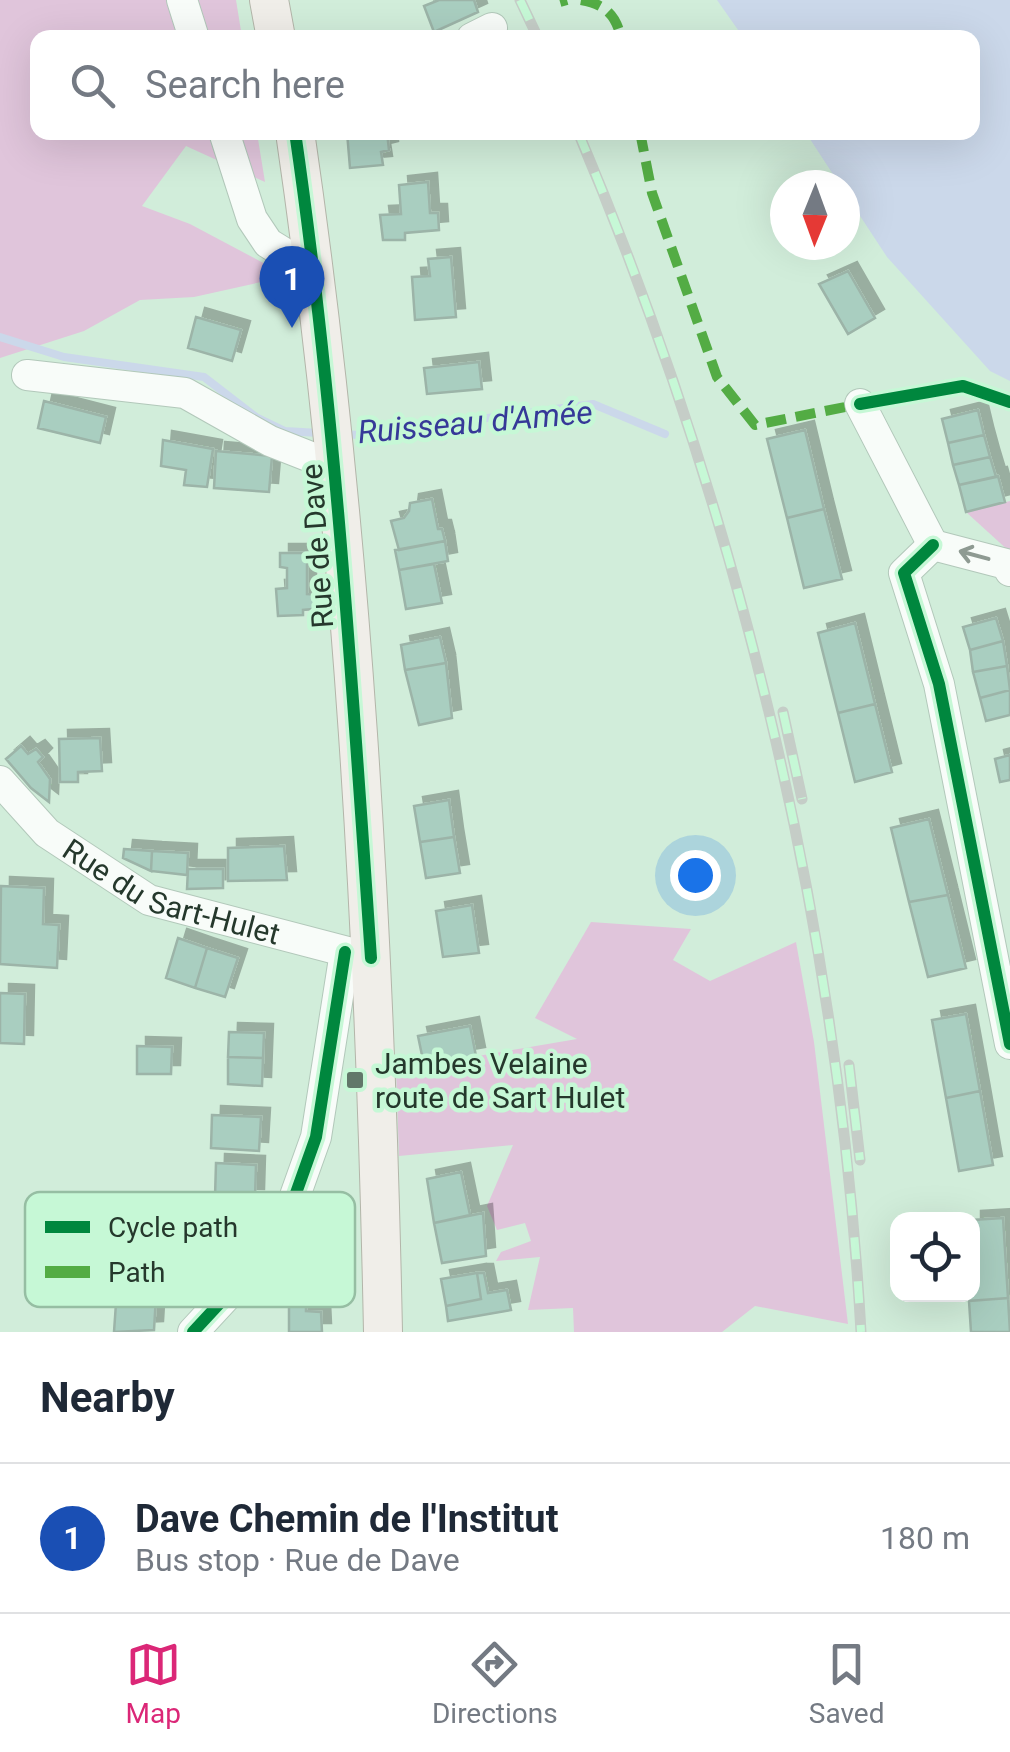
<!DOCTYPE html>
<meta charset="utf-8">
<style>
:root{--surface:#fff;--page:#f6f6f7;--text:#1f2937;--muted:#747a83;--line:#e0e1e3;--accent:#db2777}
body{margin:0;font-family:Roboto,sans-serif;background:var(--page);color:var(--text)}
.controls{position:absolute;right:30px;bottom:30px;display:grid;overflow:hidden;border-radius:20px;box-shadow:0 10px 40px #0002}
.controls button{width:90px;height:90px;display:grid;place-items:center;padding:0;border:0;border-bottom:2px solid var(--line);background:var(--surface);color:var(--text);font:50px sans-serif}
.compass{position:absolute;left:770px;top:170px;width:90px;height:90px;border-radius:50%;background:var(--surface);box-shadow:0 10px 40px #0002;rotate:181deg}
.you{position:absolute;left:695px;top:875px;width:35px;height:35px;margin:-25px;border:8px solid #fff;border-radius:50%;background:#1a73e8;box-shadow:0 0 0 15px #1a73e833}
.badge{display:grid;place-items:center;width:65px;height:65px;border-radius:50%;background:var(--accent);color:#fff;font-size:32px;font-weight:700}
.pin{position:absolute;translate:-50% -82px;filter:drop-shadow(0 2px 5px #0008)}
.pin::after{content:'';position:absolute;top:52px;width:35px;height:30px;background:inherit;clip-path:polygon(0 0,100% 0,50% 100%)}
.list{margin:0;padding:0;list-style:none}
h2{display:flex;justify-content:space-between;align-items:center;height:130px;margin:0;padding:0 40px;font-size:42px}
h2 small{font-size:32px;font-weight:400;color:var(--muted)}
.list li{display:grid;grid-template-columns:65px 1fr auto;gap:30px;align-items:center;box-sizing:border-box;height:150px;padding:0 40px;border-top:2px solid var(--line)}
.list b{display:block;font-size:38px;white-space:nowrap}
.list p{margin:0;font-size:32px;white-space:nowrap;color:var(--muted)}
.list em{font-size:32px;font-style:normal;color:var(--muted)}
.icon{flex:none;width:55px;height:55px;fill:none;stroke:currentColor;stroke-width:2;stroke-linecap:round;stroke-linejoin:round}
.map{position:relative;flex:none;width:1010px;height:1332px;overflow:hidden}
.search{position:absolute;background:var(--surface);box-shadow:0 10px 40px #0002;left:30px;right:30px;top:30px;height:110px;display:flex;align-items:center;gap:25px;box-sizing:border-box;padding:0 35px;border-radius:20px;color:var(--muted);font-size:38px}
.sheet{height:280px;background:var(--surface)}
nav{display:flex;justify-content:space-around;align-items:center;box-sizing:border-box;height:140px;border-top:2px solid var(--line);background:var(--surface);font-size:28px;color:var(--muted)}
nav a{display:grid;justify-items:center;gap:5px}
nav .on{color:var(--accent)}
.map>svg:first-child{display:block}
</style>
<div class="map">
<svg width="1010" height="1332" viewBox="0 0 1010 1332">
<defs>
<filter id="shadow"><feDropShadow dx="9" dy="-9" stdDeviation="0" flood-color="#0004"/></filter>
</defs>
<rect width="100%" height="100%" fill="#d1edda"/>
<path fill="#e0c5db" d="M0,0h236l6,37 -204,1v94l219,1 8,49 -79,-36 -44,60 48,18 98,52 -94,21 -54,3 -56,31 -84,27z
M1010,501v51l-44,-40z
M591,922l100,7 -18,31 37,21 86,-39 18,100 34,282 -93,-18 -33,26h-148l-1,-24 -45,2 12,-53 -44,4 5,-9 30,-11 -6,-18 -28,7 -10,-24 26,-61 -114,11 -3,-86 181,-31 -42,-21z"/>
<path fill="#cbd8ea" d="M717,0h293v381l-20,-10 -103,-114 -42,-64v-8h-5l-34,-52 166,-1v-94l-229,-1z"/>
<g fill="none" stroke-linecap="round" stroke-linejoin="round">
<path stroke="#cbd8ea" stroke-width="8" d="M0,337l64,20 140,20 52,40 29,14 34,2
M343,434l15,1 235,-31 72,30"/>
</g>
<path fill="#a9cec0" stroke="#9cb4a8" stroke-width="2.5" filter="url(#shadow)" d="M439,0h35l4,12 -44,20 -10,-26z
M347,132h40l2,18 -8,2 2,13 -33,3z
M428,182l2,31h8l1,17 -34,3v7h-22l-3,-25 21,-1 -2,-29z
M451,257l5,60 -41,3 -3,-43 18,-1 -2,-17z
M848,271l27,47 -27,16 -29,-50z
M196,317l45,13 -9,31 -44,-13z
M479,362l3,27 -55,5 -3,-26z
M44,401l62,16 -6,26 -62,-15z
M978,410l6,25 -36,8 -6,-24z
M805,430l19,79 -37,9 -20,-79z
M984,435l6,22 -37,8 -5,-22z
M163,440l50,9 -6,38 -23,-2 2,-15 -25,-4z
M216,451l56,5 -3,36 -55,-4z
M990,457l6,20 -37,8 -6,-20z
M998,476l7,26 -39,10 -7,-27z
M432,499l6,30h4l3,12 -46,9 -8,-29 13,-3 5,-7 1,-8z
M824,509l18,70 -38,9 -17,-70z
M445,541l3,20 -49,9 -4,-20z
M280,553h27v41l17,1v13l-21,2v5l-25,1 -2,-27 11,-1v-20l-7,-1z
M434,564l8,39 -36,6 -7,-39z
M996,618l7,23 -33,9 -7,-23z
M855,623l20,81 -37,9 -20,-80z
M440,637l6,26 -41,7 -4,-25z
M1003,641l4,25 -34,6 -3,-22z
M446,663l6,55 -33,7 -14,-55z
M1007,666l3,24 -30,8 -7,-26z
M1010,690v25l-24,6 -6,-23z
M875,704l17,68 -37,10 -17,-69z
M100,738l2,33 -24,1v10h-18l-1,-43z
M21,746l7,8 8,-5 7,8 -5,5 12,17 -1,23 -18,-14 -25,-29z
M1010,755v25l-10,2 -5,-23z
M449,800l5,37 -34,5 -6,-36z
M929,819l19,76 -39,7 -18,-74z
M454,837l6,36 -34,5 -6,-36z
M284,846l3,34 -59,1v-33z
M124,849l28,2 -1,20 -28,-13z
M152,851l36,2 -1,22 -36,-4z
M188,869h35v19l-36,1z
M1,886l43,2 -1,36 16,1 -2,43 -57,-4z
M948,895l18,73 -38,9 -19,-75z
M472,905l7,48 -36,4 -7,-46z
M178,938l29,10 -12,40 -29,-10z
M207,948l31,10 -13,39 -30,-9z
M0,993l25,1 -1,50 -24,-1z
M966,1014l14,77 -34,7 -14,-78z
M470,1026l6,30 -52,9 -6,-29z
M229,1032l35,1 -1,25 -35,-1z
M137,1046l35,1 -1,27h-34z
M228,1057l35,1 -1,28 -34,-2z
M980,1091l13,74 -34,6 -13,-73z
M212,1115l49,2 -2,34 -48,-3z
M216,1163l40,2 -1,33 -40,-1z
M461,1172l9,43 -36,8 -7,-44z
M483,1213l3,43 -44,7 -8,-40z
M1003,1218l5,80 -39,3v-7h3v-74z
M477,1273l4,26 -35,7 -5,-27z
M477,1273h7l4,20 19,-3 4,20 -63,11 -2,-15 35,-7z
M117,1289l20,1 4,4 15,2 -2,34 -40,2z
M1008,1298l2,34h-39l-2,-31z
M289,1305h17v6l15,1 1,20h-33z"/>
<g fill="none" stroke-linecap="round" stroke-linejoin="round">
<defs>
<g id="minor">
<path d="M182,0l12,38"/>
<path d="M472,38l20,-10"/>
<path d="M224,132l28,87 16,24 47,29"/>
<path d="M27,375l158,18 85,48 66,26"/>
<path d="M860,404l73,141"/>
<path d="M933,545l-29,28 35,111 71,360"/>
<path d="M933,545l73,19 4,7"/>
<path id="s1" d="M0,781l47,52 102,67 214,56"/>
<path d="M193,1332l87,-94 36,-101 29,-185"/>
</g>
<path id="major" d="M269,0l7,38
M295,132c58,397 80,800 88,1200"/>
</defs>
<use href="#minor" stroke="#b2c8ba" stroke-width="32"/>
<use href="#major" stroke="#b3b5a9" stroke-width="40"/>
<use href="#minor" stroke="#f8fcf9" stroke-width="30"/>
<use href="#major" stroke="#f0eee9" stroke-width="38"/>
<defs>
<path id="rail" d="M520,0l18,38
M578,132c160,378 260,790 283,1200
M783,712l19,87
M849,1065l11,95"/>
</defs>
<use href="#rail" stroke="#c5cdc7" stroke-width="11"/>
<use href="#rail" stroke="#c6f8d6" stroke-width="8" stroke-dasharray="22" stroke-linecap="butt"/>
<path stroke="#53ac44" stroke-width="10" stroke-dasharray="20 10" stroke-linecap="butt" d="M581,0c23,4 35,14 40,38
M560,2l7,-2
M640,132l12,61 65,184 38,48 105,-21"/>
<defs>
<path id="cycleway" d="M295,132c40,275 57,550 76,826
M860,404l103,-18 47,16
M933,545l-29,28 35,111 71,360
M193,1332l87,-94 36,-101 29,-185"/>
</defs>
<use href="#cycleway" stroke="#c6f8d6" stroke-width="19"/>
<use href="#cycleway" stroke="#00873e" stroke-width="12"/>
</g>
<defs><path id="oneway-shaft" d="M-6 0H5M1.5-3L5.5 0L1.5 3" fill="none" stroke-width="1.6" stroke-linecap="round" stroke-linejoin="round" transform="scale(2.5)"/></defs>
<use stroke="#8e9a92" href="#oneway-shaft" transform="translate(974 555) rotate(-165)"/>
<rect fill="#617769" stroke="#c6f8d6" stroke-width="4" x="345" y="1070" width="20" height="20" rx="5"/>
<g text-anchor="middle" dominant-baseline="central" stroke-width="9" stroke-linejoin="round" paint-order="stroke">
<g font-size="30" fill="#25382c" stroke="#c6f8d6">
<text transform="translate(317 546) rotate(-94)">Rue de Dave</text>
<text stroke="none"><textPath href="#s1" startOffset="210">Rue du Sart-Hulet</textPath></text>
</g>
<g font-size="30" fill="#25382c" stroke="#c6f8d6" text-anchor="start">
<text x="375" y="1063">Jambes Velaine<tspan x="375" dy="34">route de Sart Hulet</tspan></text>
</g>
<g font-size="32" font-style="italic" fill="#363998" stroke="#c6f8d6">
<text transform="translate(475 422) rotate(-5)">Ruisseau d'Amée</text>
</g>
</g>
<rect x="25" y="1192" width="330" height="115" rx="15" fill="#c6f8d6" stroke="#96bea3" stroke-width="2.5"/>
<rect x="45" y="1221" width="45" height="12" fill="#00873e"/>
<rect x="45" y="1266" width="45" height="12" fill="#53ac44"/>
<g font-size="28" fill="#25382c">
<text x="108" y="1237">Cycle path</text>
<text x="108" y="1282">Path</text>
</g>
</svg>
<div class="controls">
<button><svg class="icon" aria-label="locate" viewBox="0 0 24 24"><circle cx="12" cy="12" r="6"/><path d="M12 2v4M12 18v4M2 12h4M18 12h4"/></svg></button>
</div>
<svg class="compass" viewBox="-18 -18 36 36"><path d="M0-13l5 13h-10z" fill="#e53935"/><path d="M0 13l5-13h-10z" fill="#747a83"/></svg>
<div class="you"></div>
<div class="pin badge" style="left:292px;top:328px;background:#1a4fb4">1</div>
<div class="search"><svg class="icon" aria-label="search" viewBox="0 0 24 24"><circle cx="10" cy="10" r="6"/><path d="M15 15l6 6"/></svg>Search here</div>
</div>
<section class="sheet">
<h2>Nearby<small></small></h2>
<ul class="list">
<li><span class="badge" style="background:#1a4fb4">1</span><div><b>Dave Chemin de l'Institut</b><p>Bus stop · Rue de Dave</p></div><em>180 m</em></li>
</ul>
</section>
<nav>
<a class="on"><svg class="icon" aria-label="map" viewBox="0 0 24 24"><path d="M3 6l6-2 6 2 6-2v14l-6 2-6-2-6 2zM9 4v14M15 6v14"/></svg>Map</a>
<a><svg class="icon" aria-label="directions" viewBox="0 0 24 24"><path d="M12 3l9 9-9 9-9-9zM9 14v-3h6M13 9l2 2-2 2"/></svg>Directions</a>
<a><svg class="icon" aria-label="saved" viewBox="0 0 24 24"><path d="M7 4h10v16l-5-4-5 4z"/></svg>Saved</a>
</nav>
